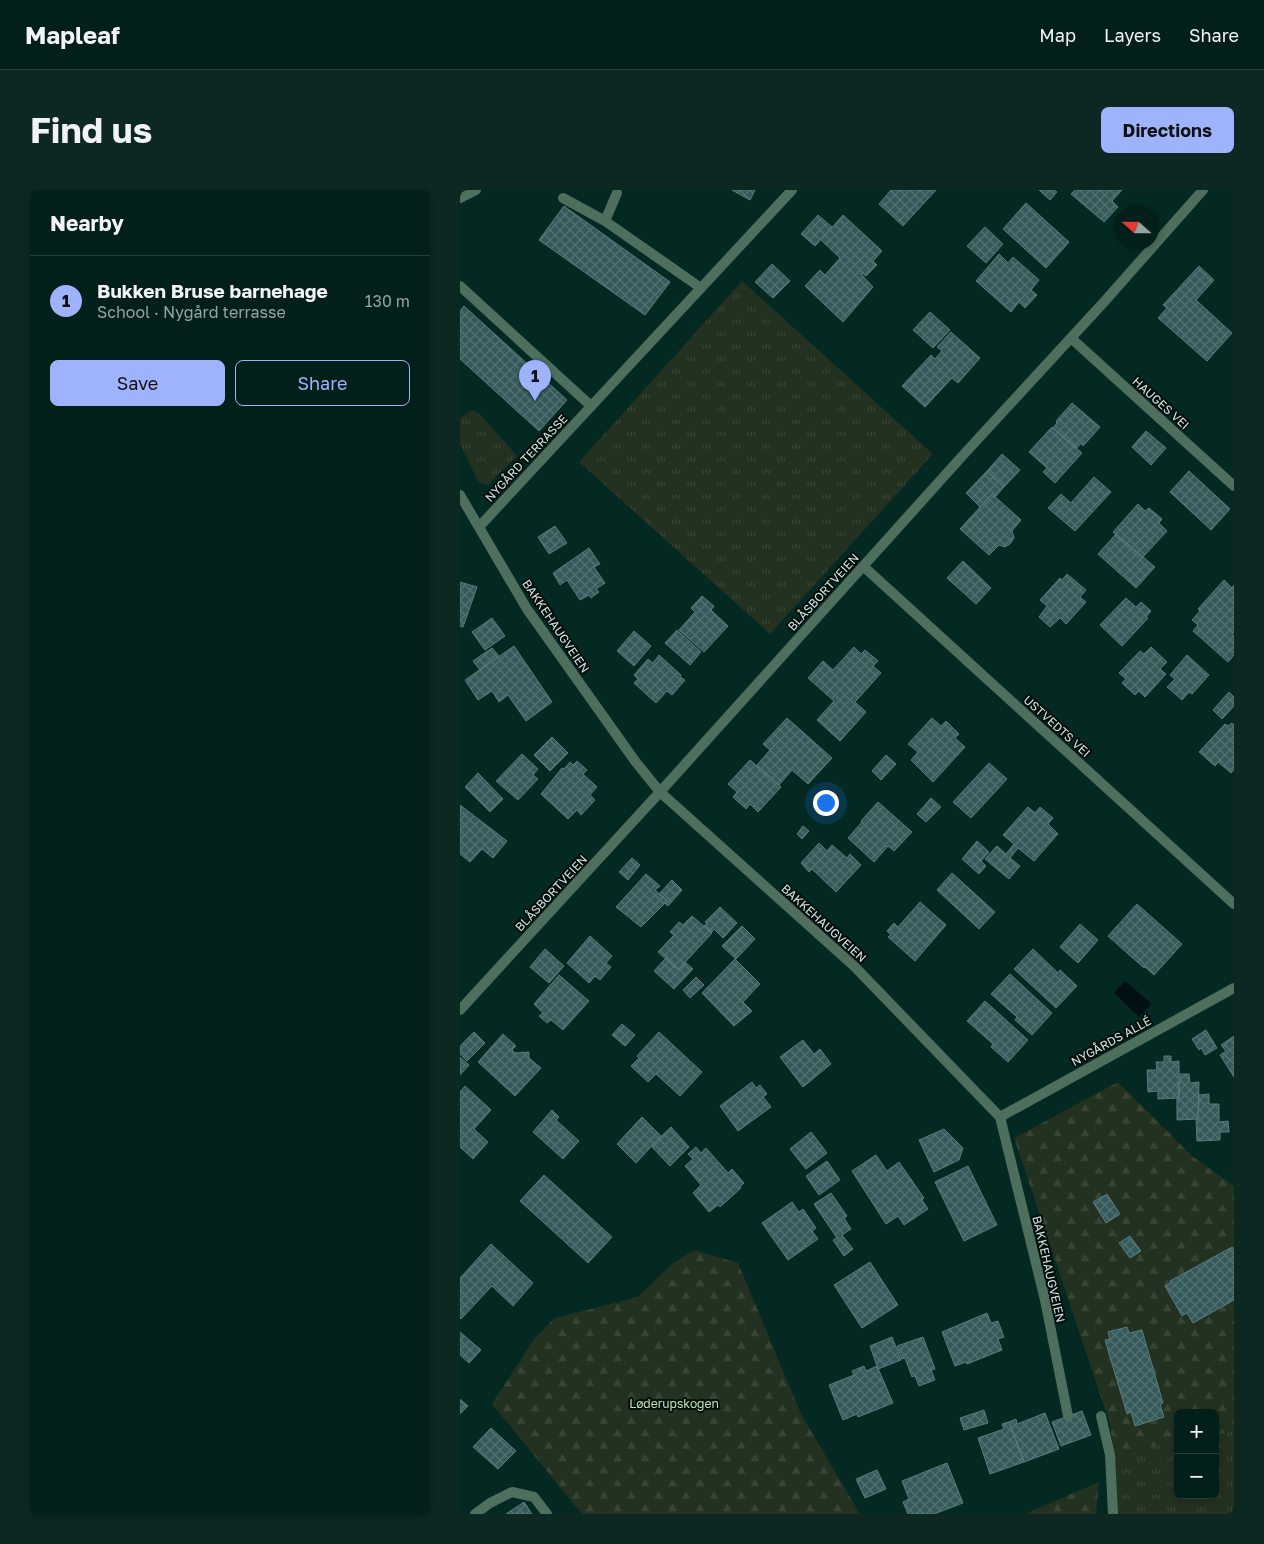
<!DOCTYPE html>
<meta charset="utf-8">
<style>
:root{--surface:#031f1a;--page:#0d2723;--text:#f1f3f6;--muted:#97a2a2;--line:#243d39;--accent:#9fb3fd}
body{margin:0;font-family:"Golos Text",sans-serif;background:var(--page);color:var(--text)}
.controls{position:absolute;right:15px;bottom:15px;display:grid;overflow:hidden;border-radius:8px;box-shadow:0 2px 8px #0003}
.controls button{width:45px;height:45px;display:grid;place-items:center;padding:0;border:0;border-bottom:1px solid var(--line);background:var(--surface);color:var(--text);font:25px sans-serif}
.compass{position:absolute;left:654px;top:15px;width:45px;height:45px;border-radius:50%;background:var(--surface);box-shadow:0 2px 8px #0003;rotate:291deg}
.you{position:absolute;left:365px;top:612px;width:18px;height:18px;margin:-12px;border:4px solid #fff;border-radius:50%;background:#1a73e8;box-shadow:0 0 0 8px #1a73e833}
.badge{display:grid;place-items:center;width:32px;height:32px;border-radius:50%;background:var(--accent);color:#111;font-size:16px;font-weight:700}
.pin{position:absolute;translate:-50% -41px;filter:drop-shadow(0 1px 2px #0008)}
.pin::after{content:'';position:absolute;top:26px;width:18px;height:15px;background:inherit;clip-path:polygon(0 0,100% 0,50% 100%)}
.list{margin:0;padding:0;list-style:none}
h2{display:flex;justify-content:space-between;align-items:center;height:65px;margin:0;padding:0 20px;font-size:21px}
h2 small{font-size:16px;font-weight:400;color:var(--muted)}
.list li{display:grid;grid-template-columns:32px 1fr auto;gap:15px;align-items:center;box-sizing:border-box;height:90px;padding:0 20px;border-top:1px solid var(--line)}
.list b{display:block;font-size:19px;white-space:nowrap}
.list p{margin:0;font-size:16px;white-space:nowrap;color:var(--muted)}
.list em{font-size:16px;font-style:normal;color:var(--muted)}
.actions{display:flex;gap:10px;padding:15px 20px}
.actions a{flex:1;padding:11px 0;border:1px solid var(--accent);border-radius:8px;text-align:center;font-size:18px;color:var(--accent)}
.actions .main{background:var(--accent);color:#111}
.map{position:relative;flex:none;width:774px;height:1324px;overflow:hidden;border-radius:8px}
header{display:flex;align-items:center;gap:30px;box-sizing:border-box;height:70px;padding:0 25px;background:var(--surface);border-bottom:1px solid var(--line)}
header strong{font-size:24px}
nav{display:flex;gap:28px;margin-inline-start:auto;font-size:18px}
.intro{display:flex;align-items:center;justify-content:space-between;box-sizing:border-box;height:120px;padding:0 30px}
h1{margin:0;font-size:35px}
.button{padding:12px 22px;border-radius:8px;background:var(--accent);color:#111;font-size:18px;font-weight:700}
main{display:flex;gap:30px;padding:0 30px}
aside{flex:1;background:var(--surface);border-radius:8px;box-shadow:0 2px 8px #0003}
.map>svg:first-child{display:block}
</style>
<header>
<strong>Mapleaf</strong>
<nav><a>Map</a><a>Layers</a><a>Share</a></nav>
</header>
<div class="intro"><h1>Find us</h1><a class="button">Directions</a></div>
<main>
<aside>
<h2>Nearby<small></small></h2>
<ul class="list">
<li><span class="badge">1</span><div><b>Bukken Bruse barnehage</b><p>School · Nygård terrasse</p></div><em>130 m</em></li>
</ul>
<div class="actions"><a class="main">Save</a><a>Share</a></div>
</aside>
<div class="map">
<svg width="774" height="1324" viewBox="0 0 774 1324">
<defs>
<pattern id="grass-tufts" width="24" height="20" patternUnits="userSpaceOnUse" patternTransform="scale(1.25)"><rect width="24" height="20" fill="#233120"/><path d="M3 7l-1-3M5 7V3M7 7l1-3M15 17l-1-3M17 17v-4M19 17l1-3" fill="none" stroke="#384535"/></pattern>
<pattern id="forest-firs" width="22" height="20" patternUnits="userSpaceOnUse" patternTransform="scale(1.25)"><rect width="22" height="20" fill="#233120"/><path d="M5 1l3.5 6h-7zM16 11l3.5 6h-7z" fill="#384535"/></pattern>
<pattern id="building-cross-hatch" width="8" height="8" patternUnits="userSpaceOnUse" patternTransform="scale(1.25)"><rect width="8" height="8" fill="#365a5b"/><path d="M0 0l8 8M0 8l8-8" fill="none" stroke="#527272"/></pattern>
</defs>
<rect width="100%" height="100%" fill="#042922"/>
<path fill="url(#grass-tufts)" d="M282,91l191,173 -163,180 -191,-172z
M12,220l9,5 36,41 -29,29 -10,-4 -18,-37v-26z
M774,1241v83h-120v-60l64,-12v53h37v-60z"/>
<path fill="url(#forest-firs)" d="M658,892l74,74 42,30v245l-19,4v-22h-37v29l-64,12 -4,-30 -96,-286z
M234,1060l44,13 63,151 59,100h-278l-90,-110 43,-66 20,-20 83,-21 33,-32z
M639,1292l-3,32h-71z"/>
<path fill="#001015" d="M665,791l27,23 -13,13 -25,-24z"/>
<path fill="url(#building-cross-hatch)" stroke="#567c7c" d="M272,0h23l-5,10z
M431,0h45l-33,36 -24,-22z
M579,0h15l3,2 -7,8z
M615,0h47l-10,11 6,6 -14,15 -33,-28z
M566,13l43,39 -23,26 -43,-39z
M104,16l106,76 -25,33 -106,-75z
M358,25l14,12 -17,19 -14,-12z
M383,25l39,36 -9,10 4,4 -11,11 -4,-3 -1,1 12,13 -30,35 -38,-36 15,-16 5,5 15,-17 -19,-18z
M525,37l18,17 -17,19 -19,-17z
M539,64l9,9 5,-6 26,23 -8,10 6,5 -12,13 -6,-6 -8,10 -35,-31z
M312,74l18,17 -17,17 -18,-16z
M739,76l15,14 -18,20 36,33 -25,28 -49,-43 9,-10 -4,-3z
M4,116l103,94 -28,31 -79,-72v-48z
M470,122l20,18 -17,18 -20,-18z
M491,142l29,26 -22,25 -6,-5 -27,29 -23,-21 29,-31 4,4 7,-8 -5,-4z
M612,213l28,24 -17,19 -2,-3 -5,6 -23,-21 4,-5 -1,-2z
M592,237l30,26 -27,30 -12,-11 4,-4 -18,-16z
M686,241l20,17 -15,17 -19,-18z
M542,264l18,16 -16,17 -17,-16z
M527,281l17,16 -9,10 -3,-3 -12,13 -14,-14z
M729,281l41,38 -19,21 -41,-38z
M634,287l17,15 -36,39 -27,-23 13,-14 10,9z
M532,304l29,26 -9,11 2,7 -4,6 -5,3 -6,-2 -10,10 -29,-26z
M678,314l7,7 4,-3 13,11 -3,4 8,8 -25,27 -29,-26z
M95,336l12,17 -18,11 -11,-17z
M656,344l39,33 -19,21 -38,-34z
M129,358l11,16 -6,3 11,16 -9,6 3,3 -8,6 -2,-3 -9,5 -13,-20 -7,5 -7,-12z
M503,371l28,27 -15,16 -29,-26z
M607,384l19,16 -6,7 6,5 -20,22 -6,-6 -10,9 -11,-10 8,-11 -7,-6 20,-22 2,2z
M764,390l8,8 2,-3v47l-2,2 2,2v16l-2,2 2,1 -6,7 -35,-31 5,-6 -6,-5 8,-9 -2,-2z
M0,392l17,5 -14,40 -3,-1z
M242,406l12,10 -3,4 17,16 -24,26 -25,-22 16,-18 -4,-4z
M666,408l10,9 5,-5 10,9 -5,6 2,1 -26,28 -22,-21z
M32,428l13,18 -20,14 -13,-18z
M217,440l24,22 -11,13 -25,-22z
M174,441l17,15 -17,20 -17,-15z
M54,456l38,56 -26,19 -18,-26 -9,7 -7,-11 -14,9 -13,-20z
M394,457l7,7 4,-4 13,11 -5,5 8,7 -26,29 11,10 -26,29 -23,-21 17,-19 -26,-23 15,-17 10,9z
M691,457l16,15 -7,7 6,5 -21,23 -6,-6 -4,4 -13,-12 4,-4 -7,-6 21,-22 4,3z
M32,458l7,8 -19,14 -7,-9z
M199,465l22,20 -1,2 5,3 -13,15 -5,-4 -11,12 -22,-20 4,-4 -4,-4 14,-16 5,4z
M727,465l22,20 -17,19 -3,-2 -7,8 -15,-13 8,-8 -5,-4z
M769,502l5,5v9l-12,13 -9,-9z
M327,528l45,40 -24,26 -16,-14 -13,15 -22,-20 13,-15 -7,-6z
M472,528l9,8 5,-5 13,13 -4,4 10,9 -32,35 -22,-22 7,-8 -10,-8z
M772,533l2,2v45l-3,3 -13,-11 -3,4 -16,-14 26,-28 3,2z
M92,547l16,16 -18,18 -16,-16z
M62,564l16,15 -5,6 5,4 -20,21 -22,-19z
M426,565l10,9 -15,16 -9,-9z
M290,570l31,27 -23,25 -8,-8 -4,5 -13,-12 4,-5 -9,-8z
M117,571l10,9 -4,4 14,13 -7,8 5,5 -14,15 -4,-5 -9,9 -27,-25 21,-26 2,1 6,-7 3,3z
M529,573l18,16 -36,39 -18,-16z
M18,583l25,26 -13,13 -25,-25z
M471,608l10,9 -15,15 -9,-8z
M418,612l34,30 -18,19 -6,-5 -14,16 -26,-24 14,-16 -1,-1z
M0,615l47,36 -14,17 -11,-9 -12,13 -10,-8z
M568,617l7,6 5,-6 13,11 -5,6 10,10 -24,27 -16,-13 -8,10 10,8 -11,13 -24,-20 12,-13 9,8 8,-10 -11,-9z
M343,636l6,5 -7,8 -5,-5z
M517,651l12,11 -8,9 5,5 -7,8 -17,-15z
M359,653l8,8 5,-6 15,13 3,-4 11,11 -25,27 -24,-23 -3,3 -8,-9z
M172,668l8,7 -12,15 -9,-8z
M492,683l43,39 -16,17 -42,-39z
M186,684l14,12 -5,4 12,11 -26,26 -25,-20z
M212,690l10,10 -14,16 -4,-3 3,-2 -8,-7z
M460,712l26,23 -31,36 -27,-24 3,-2 -4,-4 7,-8 4,4z
M677,714l45,40 -28,31 -9,-8 -1,1 -36,-32z
M260,717l17,16 -14,15 -9,-9 -3,4 -7,-7 3,-3 -2,-1z
M232,726l20,17 -34,37 -20,-18 16,-17 -4,-3 9,-10 4,3z
M620,734l18,16 -20,23 -18,-16z
M282,736l13,13 -19,20 -14,-13z
M130,746l22,20 -6,7 5,4 -11,13 -5,-4 -6,7 -22,-20z
M85,759l19,17 -15,17 -19,-16z
M573,759l25,24 2,-3 17,16 -21,22 -42,-39z
M206,768l12,12 7,-8 8,7 -19,20 -20,-18z
M275,769l25,25 -17,18 9,9 -18,15 -32,-33z
M550,784l42,39 -20,22 -17,-15 2,-3 -26,-23z
M99,785l30,26 -26,29 -12,-10 -4,3 -8,-7 4,-3 -9,-9z
M236,787l8,8 -14,13 -7,-8z
M525,811l43,39 -20,22 -17,-15 2,-3 -26,-23z
M162,834l13,11 -10,11 -13,-11z
M746,840l11,18 -12,7 -4,-7 -2,2 -7,-11z
M14,842l11,11 -18,18 -7,-7v-8z
M199,842l43,40 -22,24 -24,-22 -8,8 -17,-16 8,-8 -2,-2z
M43,844l13,12 -4,4 3,3 14,-1v6l12,10 -26,28 -37,-34z
M774,846v41l-14,-22 6,-4 -5,-6z
M343,850l11,14 6,-5 11,15 -28,23 -23,-30z
M704,866h7v6l8,-1v37l-21,1v-8l-10,1 -1,-22h10l-1,-8h8z
M0,867l9,8 -9,10z
M720,884h9l1,9 9,-1 -1,37 -21,1v-22h2l-1,-15h2z
M292,892l4,6 4,-3 7,9 -4,3 8,10 -33,24 -18,-25z
M5,896l26,24 -17,19 14,13 -15,17 -13,-12v-55z
M749,904v10h10v18l9,-1 1,11h-9v8l-23,1 -1,-22h2l1,-24z
M92,920l7,7 -3,3 23,21 -16,18 -30,-27z
M182,927l19,19 -25,27 -19,-19z
M211,937l18,20 -19,19 -19,-20z
M484,939l19,19 -4,12 -25,12 -15,-32z
M351,942l16,21 -21,16 -16,-20z
M236,957l5,6 5,-5 22,25 4,-4 12,14 -4,4 1,1 -21,19 -2,-2 -9,7 -16,-19 8,-8 -16,-19 8,-7 -5,-5z
M416,965l11,16 12,-9 25,36 -2,2 6,9 -24,16 -6,-9 -12,8 -34,-53z
M367,971l13,19 -21,15 -13,-19z
M508,976l29,59 -33,16 -29,-59z
M84,985l68,62 -24,26 -68,-62z
M371,1003l16,23 -3,2 7,11 -9,6 11,14 -9,7 -11,-16 4,-2 -23,-34z
M647,1004l13,20 -14,9 -13,-21z
M332,1012l7,10 4,-3 13,19 -4,3 6,8 -30,21 -26,-37z
M670,1046l11,15 -11,7 -11,-15z
M31,1054l42,39 -20,23 -21,-20 -31,33 -1,-1v-40z
M772,1057l2,3v50l-41,23 -6,-10 -5,3 -17,-30 6,-3 -1,-2z
M410,1072l28,43 -36,23 -28,-43z
M527,1123l4,10 7,-2 6,16 -6,2 4,11 -35,14 -1,-2 -11,4 -13,-34z
M667,1137l2,6 13,-3 21,73 -3,1 4,13 -29,9 -4,-14 -4,2 -22,-74 5,-1 -2,-7z
M0,1142l21,18 -12,13 -9,-8z
M432,1147l9,23 -23,9 -8,-23z
M463,1147l12,32 -4,1 4,10 -16,6 -4,-10 -3,1 -7,-19 -3,1 -5,-13z
M404,1176l2,5 11,-5 16,37 -35,14 -1,-3 -14,6 -14,-35 25,-10 -2,-4z
M0,1209l8,7 -8,8z
M524,1220l4,13 -24,7 -4,-12z
M622,1221l9,24 -30,11 -9,-24z
M585,1223l14,36 -35,13 -15,-40 7,-3 1,5z
M549,1232l15,40 -34,12 -12,-36 26,-9 -2,-5z
M31,1238l25,23 -18,18 -25,-22z
M487,1273l16,40 -29,11h-26l-5,-12 6,-3 -7,-18z
M417,1280l9,19 -21,9 -9,-19z
M64,1312l8,12h-26z"/>
<g fill="none" stroke-linecap="round" stroke-linejoin="round">
<path stroke="#4e6f5d" stroke-width="10" d="M103,8l42,23 96,67
M145,31l12,-28
M0,96l131,120
M15,1324l15,-11 22,-11 22,5 13,17"/>
<path stroke="#4e6f5d" stroke-width="10" d="M0,8l16,-8
M611,148l163,148
M0,305l67,114 108,152 25,31 194,174 146,151 45,183 23,116
M19,337l313,-337
M403,376l371,338
M0,820l200,-218 305,-339 139,-151 99,-112
M540,927l234,-129
M641,1226l9,39 3,59"/>
</g>
<g text-anchor="middle" dominant-baseline="central" stroke-width="4" stroke-linejoin="round" paint-order="stroke">
<g font-size="12" fill="#d3e6e1" stroke="#030e0b">
<text transform="translate(701 213) rotate(42)">HAUGES VEI</text>
<text transform="translate(66 268) rotate(-47)">NYGÅRD TERRASSE</text>
<text transform="translate(363 402) rotate(-48)">BLÅSBORTVEIEN</text>
<text transform="translate(96 436) rotate(56)">BAKKEHAUGVEIEN</text>
<text transform="translate(597 536) rotate(42)">USTVEDTS VEI</text>
<text transform="translate(91 703) rotate(-47)">BLÅSBORTVEIEN</text>
<text transform="translate(364 733) rotate(42)">BAKKEHAUGVEIEN</text>
<text transform="translate(651 851) rotate(-29)">NYGÅRDS ALLÉ</text>
<text transform="translate(589 1079) rotate(77)">BAKKEHAUGVEIEN</text>
</g>
<g font-size="12" fill="#bee7b6" stroke="#030e0b">
<text x="214" y="1213">Løderupskogen</text>
</g>
</g>
</svg>
<div class="controls">
<button>+</button>
<button>−</button>
</div>
<svg class="compass" viewBox="-18 -18 36 36"><path d="M0-13l5 13h-10z" fill="#e53935"/><path d="M0 13l5-13h-10z" fill="#97a2a2"/></svg>
<div class="you"></div>
<div class="pin badge" style="left:75px;top:211px">1</div>
</div>
</main>
